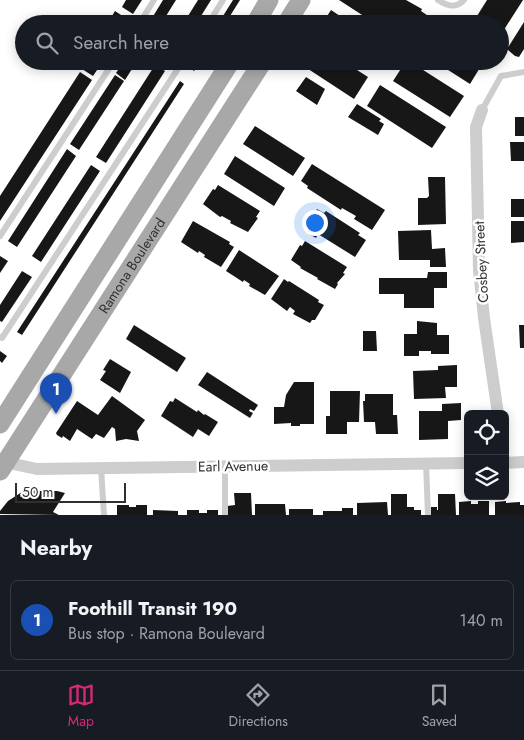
<!DOCTYPE html>
<meta charset="utf-8">
<style>
:root{--surface:#171b24;--page:#20242c;--text:#f1f3f6;--muted:#9ea1a6;--line:#363941;--accent:#db2777}
body{margin:0;font-family:Jost,sans-serif;background:var(--page);color:var(--text)}
.controls{position:absolute;right:15px;bottom:15px;display:grid;overflow:hidden;border-radius:8px;box-shadow:0 2px 12px #0003}
.controls button{width:45px;height:45px;display:grid;place-items:center;padding:0;border:0;border-bottom:1px solid var(--line);background:var(--surface);color:var(--text);font:25px sans-serif}
.scale{position:absolute;left:15px;bottom:12px;width:111px;box-sizing:border-box;padding-left:5px;border:2px solid #303030;border-top:0;font-size:14px;line-height:18px;white-space:nowrap;color:#303030;-webkit-text-stroke:4px #fff;paint-order:stroke}
.you{position:absolute;left:314px;top:222px;width:18px;height:18px;margin:-12px;border:4px solid #fff;border-radius:50%;background:#1a73e8;box-shadow:0 0 0 8px #1a73e833}
.badge{display:grid;place-items:center;width:32px;height:32px;border-radius:50%;background:var(--accent);color:#fff;font-size:16px;font-weight:700}
.pin{position:absolute;translate:-50% -41px;filter:drop-shadow(0 1px 2px #0008)}
.pin::after{content:'';position:absolute;top:26px;width:18px;height:15px;background:inherit;clip-path:polygon(0 0,100% 0,50% 100%)}
.list{margin:0;padding:0;list-style:none}
h2{display:flex;justify-content:space-between;align-items:center;height:65px;margin:0;padding:0 20px;font-size:21px}
h2 small{font-size:16px;font-weight:400;color:var(--muted)}
.list li{display:grid;grid-template-columns:32px 1fr auto;gap:15px;align-items:center;box-sizing:border-box;height:80px;margin:0 10px 10px;padding:0 10px;border:1px solid var(--line);border-radius:8px}
.list b{display:block;font-size:19px;white-space:nowrap}
.list p{margin:0;font-size:16px;white-space:nowrap;color:var(--muted)}
.list em{font-size:16px;font-style:normal;color:var(--muted)}
.icon{flex:none;width:28px;height:28px;fill:none;stroke:currentColor;stroke-width:2;stroke-linecap:round;stroke-linejoin:round}
.map{position:relative;flex:none;width:524px;height:515px;overflow:hidden}
.search{position:absolute;background:var(--surface);box-shadow:0 2px 12px #0003;left:15px;right:15px;top:15px;height:55px;display:flex;align-items:center;gap:12px;box-sizing:border-box;padding:0 18px;border-radius:28px;color:var(--muted);font-size:19px}
.sheet{height:155px;background:var(--surface)}
nav{display:flex;justify-content:space-around;align-items:center;box-sizing:border-box;height:70px;border-top:1px solid var(--line);background:var(--surface);font-size:14px;color:var(--muted)}
nav a{display:grid;justify-items:center;gap:2px}
nav .on{color:var(--accent)}
.map>svg:first-child{display:block}
</style>
<div class="map">
<svg width="524" height="515" viewBox="0 0 524 515">
<rect width="100%" height="100%" fill="#fff"/>
<path fill="#171717" d="M126,0h16l-9,14 -11,-7z
M163,0h13l-15,24h-11l-1,-1z
M198,0h13l-15,24h-13z
M233,0h7l-15,24h-7z
M339,0h67l16,9 -1,2 19,13h-64z
M487,0h36l-23,36v-12h-28z
M331,10l21,14h-30z
M115,11l12,8 -3,5h-12l4,-6 -4,-2z
M524,22v27l-5,8 -4,-1 -8,-7z
M87,61h16l-10,15 -11,-7z
M124,61h13l-12,19 -9,-7z
M194,61h7l-7,10 -4,-3z
M296,61h47l25,16 -14,22z
M406,61h3l55,35 -14,21 -57,-36z
M434,61h50l-14,23z
M155,65l10,6 -59,92 -10,-6z
M80,72l12,8 -92,141v-25z
M115,75l9,6 -45,69 -9,-6z
M306,77l19,12 -8,16 -21,-14z
M180,81l4,3 -162,251 -5,-3z
M380,85l66,42 -14,21 -65,-42z
M357,104l24,15 -2,2 5,3 -6,11 -30,-18z
M515,117h9v19h-9z
M255,126l50,32 -12,18 -50,-32z
M510,142h14v19h-13z
M67,149l9,7 -59,91 -9,-6z
M235,156l50,32 -11,18 -50,-32z
M312,164l73,46 -13,20 -18,-11 2,-3 -14,-8 -1,2 -34,-22 1,-2 -7,-5z
M91,165l9,6 -59,91 -9,-6z
M428,177h17l1,47 -28,1v-27h9l2,-2z
M218,185l42,26 -4,6 2,1 -10,14 -18,-9 1,-2 -9,-5 -2,1 -17,-13 10,-15 2,1z
M511,199h13v18h-13z
M317,209l7,4 2,-2 34,22 -2,2 8,5 -11,17 -37,-23 -2,4 -7,-4 2,-4 -5,-4z
M193,221l37,21 -1,2 5,3 -13,20 -17,-10 1,-2 -6,-4 -1,2 -17,-11z
M511,221h13v21l-13,1z
M431,230l1,19 13,-1 1,19h-16v-7h-31l-1,-29z
M305,241l42,26 -4,6 2,1 -8,9 1,1 -3,5 -18,-10 1,-1 -18,-10 1,-1 -10,-7 9,-15 2,1z
M239,250l40,26 -14,19 -16,-9 1,-2 -6,-4 -1,2 -17,-11z
M0,256l8,5 -8,12z
M22,271l10,6 -30,45 -2,-1v-16z
M428,272h19v16h-13v20h-30v-14h-25v-16h48z
M284,279l4,3 1,-1 30,19 -1,2 6,3 -9,15h-3l-2,3 -17,-9 2,-3 -5,-4 -3,4 -16,-12z
M417,321l20,2v12h12v19h-18v-3h-12v5h-15v-22h13z
M134,325l52,33 -9,14 -51,-33z
M519,325h5v23h-4z
M363,331h13l1,20h-14z
M0,351l7,5 -5,7 -2,-2z
M110,359l21,13 -11,21 -20,-13 6,-9 -3,-1z
M457,365v22h-12l1,11 -32,1 -1,-28 25,-1v-4z
M207,372l51,33 -4,6 -4,-2 -1,2 4,2 -3,5 -52,-33z
M294,382h20v42h-14v2h-9v-3l-17,1v-17h10l2,-12z
M330,391h30l-1,31h-12v12h-21v-18h4z
M365,394h28v21h4l1,19h-22l-1,-12h-11l-1,-21h2z
M112,396l33,24 -8,11 2,10 -13,-2 -10,2 -1,-12 -3,-2 -8,11 -8,-4 -4,5 -15,-10 -7,12 -7,-5 -1,2 -5,-3 -1,-2 21,-32 21,14z
M175,398l22,14 1,-2 6,5 1,-1 13,8 -9,14 -11,-7 -5,8 -32,-21 9,-15 3,1z
M461,403v17l-13,1v18l-29,1v-29h23v-7z
M38,487l1,4h18l8,2 -12,19 6,3 -59,-1v-3l8,-10 14,-9z
M234,493h17l1,22h-25v-9l8,-1z
M391,494h16v13h7v3h7v5h-30z
M438,494h17l1,21h-25v-8h6v3h1z
M471,501v3h7v-3h11v14h-30v-13z
M506,501v2l14,-1v3h4v10h-29v-13z
M387,502l1,13h-31v-12z
M255,504h30l1,11h-31z
M117,505h12v2h7v-2h11v10h-30z
M342,508h11v7h-30v-4h19z
M289,509h24v6h-24z
M153,510l25,1v4h-25z
M187,510h12v3h8v-3h11v5h-31z"/>
<g fill="none" stroke-linecap="round" stroke-linejoin="round">
<path stroke="#cdcdcd" stroke-width="6" d="M438,0c9,6 18,9 26,0
M139,24l15,-24
M208,24l15,-24
M482,110l19,-34 23,-4
M0,236l114,-175
M0,337l2,1 181,-277
M426,463l2,52
M101,468l3,47
M225,515v-49"/>
<path stroke="#cdcdcd" stroke-width="12" d="M482,110l-6,17 3,143 5,48 14,96
M0,461l37,8 431,-6
M505,463l19,-1"/>
<g stroke="#a8a8a8" stroke-width="19">
<path d="M255,24l14,-24"/>
<path d="M286,24l15,-24"/>
<path d="M0,424l231,-363"/>
<path id="s1" d="M0,471l263,-410"/>
</g>
</g>
<g text-anchor="middle" dominant-baseline="central" stroke-width="5" stroke-linejoin="round" paint-order="stroke">
<g font-size="14" fill="#303030" stroke="#fff">
<text transform="translate(481 262) rotate(-93)">Cosbey Street</text>
<text stroke="none"><textPath href="#s1" startOffset="244">Ramona Boulevard</textPath></text>
<text transform="translate(233 466) rotate(-1)">Earl Avenue</text>
</g>
</g>
</svg>
<div class="controls">
<button><svg class="icon" aria-label="locate" viewBox="0 0 24 24"><circle cx="12" cy="12" r="6"/><path d="M12 2v4M12 18v4M2 12h4M18 12h4"/></svg></button>
<button><svg class="icon" aria-label="layers" viewBox="0 0 24 24"><path d="M12 4l9 5-9 5-9-5zM3 14l9 5 9-5"/></svg></button>
</div>
<div class="scale">50 m</div>
<div class="you"></div>
<div class="pin badge" style="left:56px;top:414px;background:#1a4fb4">1</div>
<div class="search"><svg class="icon" aria-label="search" viewBox="0 0 24 24"><circle cx="10" cy="10" r="6"/><path d="M15 15l6 6"/></svg>Search here</div>
</div>
<section class="sheet">
<h2>Nearby<small></small></h2>
<ul class="list">
<li><span class="badge" style="background:#1a4fb4">1</span><div><b>Foothill Transit 190</b><p>Bus stop · Ramona Boulevard</p></div><em>140 m</em></li>
</ul>
</section>
<nav>
<a class="on"><svg class="icon" aria-label="map" viewBox="0 0 24 24"><path d="M3 6l6-2 6 2 6-2v14l-6 2-6-2-6 2zM9 4v14M15 6v14"/></svg>Map</a>
<a><svg class="icon" aria-label="directions" viewBox="0 0 24 24"><path d="M12 3l9 9-9 9-9-9zM9 14v-3h6M13 9l2 2-2 2"/></svg>Directions</a>
<a><svg class="icon" aria-label="saved" viewBox="0 0 24 24"><path d="M7 4h10v16l-5-4-5 4z"/></svg>Saved</a>
</nav>
